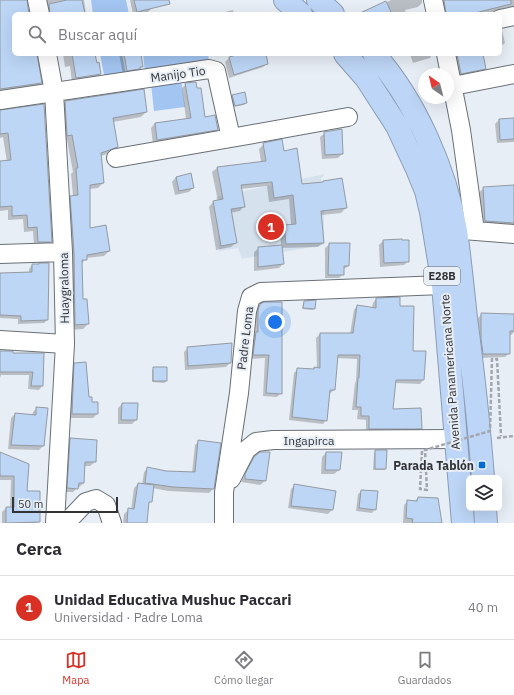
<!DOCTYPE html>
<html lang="es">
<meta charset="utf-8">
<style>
:root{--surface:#fff;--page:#f2f2f3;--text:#2b2b33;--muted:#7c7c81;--line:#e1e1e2;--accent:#d93025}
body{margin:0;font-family:"IBM Plex Sans",sans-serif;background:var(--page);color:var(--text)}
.controls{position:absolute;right:12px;bottom:12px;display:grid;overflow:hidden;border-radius:6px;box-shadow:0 4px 16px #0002}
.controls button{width:36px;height:36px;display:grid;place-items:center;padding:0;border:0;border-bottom:1px solid var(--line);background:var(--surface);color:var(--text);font:20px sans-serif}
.compass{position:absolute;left:418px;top:68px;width:36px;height:36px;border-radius:50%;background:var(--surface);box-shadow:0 4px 16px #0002;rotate:325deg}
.scale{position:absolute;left:12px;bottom:10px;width:106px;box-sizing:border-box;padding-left:4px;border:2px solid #313336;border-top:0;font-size:11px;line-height:14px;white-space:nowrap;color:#313336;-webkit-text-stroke:3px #e8eef6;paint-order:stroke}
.you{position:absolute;left:275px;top:322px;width:14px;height:14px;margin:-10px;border:3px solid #fff;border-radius:50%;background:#1a73e8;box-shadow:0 0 0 6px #1a73e833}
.badge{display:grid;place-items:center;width:26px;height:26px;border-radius:50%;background:var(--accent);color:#fff;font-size:13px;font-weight:700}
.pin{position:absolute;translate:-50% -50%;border:2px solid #fff;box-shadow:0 1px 4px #0006}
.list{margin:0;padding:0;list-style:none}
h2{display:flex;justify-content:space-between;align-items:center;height:52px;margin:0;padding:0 16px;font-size:17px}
h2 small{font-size:13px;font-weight:400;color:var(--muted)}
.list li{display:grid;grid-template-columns:26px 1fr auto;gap:12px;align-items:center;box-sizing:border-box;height:64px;padding:0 16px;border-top:1px solid var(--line)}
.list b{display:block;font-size:15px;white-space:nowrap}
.list p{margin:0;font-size:13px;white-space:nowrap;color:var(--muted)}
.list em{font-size:13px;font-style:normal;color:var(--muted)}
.icon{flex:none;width:22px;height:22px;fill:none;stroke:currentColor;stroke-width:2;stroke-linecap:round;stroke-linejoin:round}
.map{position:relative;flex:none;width:514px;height:523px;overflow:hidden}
.search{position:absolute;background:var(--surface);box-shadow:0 4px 16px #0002;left:12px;right:12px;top:12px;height:44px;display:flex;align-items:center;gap:10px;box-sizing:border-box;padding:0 14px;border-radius:6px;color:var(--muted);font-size:15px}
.sheet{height:116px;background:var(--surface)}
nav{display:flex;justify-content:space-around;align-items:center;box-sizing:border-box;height:56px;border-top:1px solid var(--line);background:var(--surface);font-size:11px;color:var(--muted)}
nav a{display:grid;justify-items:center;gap:2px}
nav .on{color:var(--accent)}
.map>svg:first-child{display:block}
</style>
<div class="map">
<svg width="514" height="523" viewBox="0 0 514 523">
<rect width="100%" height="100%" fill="#e8eef6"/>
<path fill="#d6e1ee" d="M325,174l-4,5 3,23v43l-82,14 -4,-11 -19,3 -3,-54z"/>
<path fill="#a3c5f1" d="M91,0h35l3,14h-36z
M100,54h22l4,22 -21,4z
M143,54h65l1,7 -64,11z
M181,80l4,27 -31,4 -3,-27z"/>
<path fill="#0003" d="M0,0h26l2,14h-14v40h22l5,29 -5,4 -36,6z
M42,0h42l2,14h-40z
M130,0h20l2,8 -4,4 -15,2z
M391,0h31v3l-4,4 -13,3 1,3 -2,1h-41z
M439,0h75v6l-20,5 -4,3h-48z
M233,10l1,4h-18z
M500,30h2l3,13 -5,4z
M63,54h31l6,20 -4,4 -24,4 -2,-16 -5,1z
M119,54h21l2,12 -4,5 -15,3z
M234,54h30l3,9 -4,4 -34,11 -4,-16 4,-4 6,-2z
M410,54h21v2l-1,2 -17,5z
M466,54h16l2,15 -4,4 -23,4 -4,-17 4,-4z
M186,84l18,34 13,11 -4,4 -60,11 -2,-16 4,-5 31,-4 -4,-31z
M233,96l13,7 -2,2 -11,2 -2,-9z
M65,102l81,10 -5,5 -28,5 4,25 -5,5 -11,4 2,27 -5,5 -9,1v40l20,22 -5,5 -18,2 -5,7 1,35 6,24 -5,5 -13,1 -4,-128 5,-5 2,-1 -2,-22 2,-2 -6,-32h-5l-2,-33z
M0,111l51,130 -5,5h-12l-1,-15 -9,1 -1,-13 -15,1v-10l-8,1v-49h7l-4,-25 -3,1z
M514,119v23l-17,1 -2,-19 4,-4z
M325,133l17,21 -4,4 -16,1 -2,-22z
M264,144l19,8 18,33 21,-2 1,-1 23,26 -5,5 -20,2 2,28 -5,4 -36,1 1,16 -4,4 -25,3v-19l5,-4 22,-2 -1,-16 5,-4 6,-1 -2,-26 -20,3 -2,-16 -26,3 3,17 -4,5 -10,2 6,30 -5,4 -15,3 -7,-43 4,-5 5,-1 -6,-29 5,-4 44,-6 -2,-13z
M176,177l17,11 -4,4 -14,3 -3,-13z
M514,186v43l-35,-2 -2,-33 7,-6z
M383,241l25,20 -4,4 -24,2 -1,-22z
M330,244l18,22 -5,4v4l-4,4h-14v-30z
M32,265l15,55 -3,3 -26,1v-5l-18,-1v-44l29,-1v-4z
M376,299l23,8 13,45 11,28 -3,4 -25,-1 -3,27 29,18 -4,4h-51v-12l-9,-1 1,-9h-6l3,-27 1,-2 1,-22 -21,-1 -2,32 -5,4 -3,26 -3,4 -34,-4 5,-47 4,-4 15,1 4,-2 -1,-30 4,-4h30l4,-24 3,-4 15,2 1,-5z
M305,302l9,7 -2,1 -10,-1 1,-5z
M260,305l21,88 -4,4 -14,-1 2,-38 -15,1 2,-22 3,-3 1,-24z
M482,314l32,1v17l-3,3h-2v18l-4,4 -26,1 -2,-16 1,-24z
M188,348l42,15 -4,4 -41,3 -1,-18z
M0,352l12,2h31l-1,32 -3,4 -11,-1 1,-14h-28l-1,3z
M75,364l13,34 9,16 -4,4h-25l3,-50z
M154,368l12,13 -2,2 -12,-1v-12z
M122,404l14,16 -4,4h-14v-16z
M37,408l6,38 -4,4 -31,-1 3,-31 4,-4 17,2 1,-4z
M71,439l24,23 -5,4h-6v17l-5,4h-1l-5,5h-9l3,-49z
M199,441l14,48 -4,4 -41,-2 -15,-3 -2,13 -3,3 -2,19h-23l1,-9 5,-5 2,1 3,-22 4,-4 4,1 2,-13 4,-4 18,4 26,1 3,-28z
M375,451l10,18 -1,1h-11l1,-17z
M0,453l26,39 13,29 -2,2h-35v-11l4,-4h4l1,-28h-11z
M326,453l13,17 -5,4h-13l1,-17z
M255,458l10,23 -5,4 -19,-3 9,-20z
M295,485l37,25 -4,4 -40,-6 3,-19z
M362,491l13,18 -3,4 -16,-2 2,-17z
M418,498l23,25h-38l1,-18 4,-4 6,1z"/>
<path fill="#bdd6f6" stroke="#949aa1" d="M0,0h27l2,14h-15v40h23l5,29 -42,6z
M67,0h15l3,14h-35l-1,-10z
M134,0h35l1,4 -33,8z
M444,0h67v4l-40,10h-25z
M386,1l6,13h-34z
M72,54h23l2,9 2,-1 2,12 -25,4z
M124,54h17l2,13h-3v2l-13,2z
M240,54h26l2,10 -34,11 -5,-18z
M457,54h26l3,15 -25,5z
M196,82l1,6h4l4,29 10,-2 3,15 -61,10 -2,-17 36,-5 -6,-35z
M144,89l3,23 -34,6 5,29 -17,6 3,30 -14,2v43l16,-3 4,26 -23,4v5h-5l1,39h4l2,25 -14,1 -1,-73 -4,-56 8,-1 -2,-27h2l-6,-33 -5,1 -2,-35z
M245,92l2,11 -12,3 -3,-11z
M44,104l8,138h-14l-1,-15 -9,1 -1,-13 -15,1v-10l-12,1v-46l11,-1 -3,-27 -8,1v-24z
M514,118v21l-14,1 -1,-21z
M342,129l1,25 -18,1 -1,-23z
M282,139l2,12 13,-3 5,36 21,-2v-1l19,-3 5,30 -26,3 3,32 -38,1 -2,-19 12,-1 -3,-29 -19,3 -2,-16 -31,3 4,22 -14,2 6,34 -16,3 -8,-45 10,-2 -6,-32 49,-6 -3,-18z
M191,173l3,15 -15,3 -3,-14z
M514,185v38l-29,-2 -2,-34z
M402,239v1h7v22l-25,1 -1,-23z
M329,243h21l-1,23h-5v9h-16z
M282,245l2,19 -26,3v-20z
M39,263h10l-1,57 -27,1v-5l-21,-1v-42l32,-1v-8h7z
M400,297v9h14l-1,45h13l-2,29h-28l-3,29 28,-1 1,21h-53v-13h-8v-9h-5l2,-29h1l1,-23h-22l-3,35h-5l-3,31 -35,-4 5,-49 17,1v-2l6,1v-35h33l4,-28 19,3v-10z
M316,300l-1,9 -12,-1 1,-7z
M264,302h18v92l-16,-1 3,-38h-16l3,-23h2v-22l2,-6z
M481,313l33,1v17h-4v23h-27l-2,-16z
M232,343l-1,20 -43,3 -1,-19z
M0,351h13v2h31l-1,33h-12l2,-14h-33z
M86,362l3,35h3v5h6v12h-26l2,-51z
M153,367h14v14h-14z
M122,403h16l-1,17h-16z
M36,407l12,1 -4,38 -33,-1 4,-32 21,2z
M70,438l27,2 -1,22h-11l-1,21h-5l-1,6 -11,-1z
M198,440l23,3 -7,46 -41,-2 -28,-4 2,-16 19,4 29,1z
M375,450h12l-1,19h-11z
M0,452l29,12 -2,27h13v31l-34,1v-16h8v-31h-14z
M260,452h10l-4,29 -21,-2v-5l9,-17z
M326,452h16l-2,18h-15z
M138,483l16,2 -2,17h-3l-2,21h-20l1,-15 6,1z
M294,484l42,7 -3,19 -42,-4z
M361,490l17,1 -2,19 -17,-2z
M418,497l20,1 4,25h-30l1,-4 -7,-1 1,-18 10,1z"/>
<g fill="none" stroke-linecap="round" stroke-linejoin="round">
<defs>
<path id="minor" d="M37,0l3,14
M433,0l3,14
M500,19l14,-3
M47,54l7,38 9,160 2,92 -10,179
M446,54l15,76 14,101
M453,86l61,-12
M0,100l209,-31 7,2 15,67 117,-21
M116,158l115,-20
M463,230l51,4
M0,254l63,-2
M0,340l65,4
M231,479l15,-29 10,-8 17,-2 182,-1
M66,523l20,-21 10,-3 10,6 6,18
M224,523v-31l15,-99 8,-82 4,-14 10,-5 182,-7"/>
<path id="highway" d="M285,0l16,14
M318,0l15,14
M345,54l21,24 31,48 20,43 9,22 5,21 12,73 20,238
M374,54c41,46 72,116 82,177 4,29 7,58 10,87 7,53 13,107 17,160
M485,508l1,15"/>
</defs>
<use href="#minor" stroke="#6a7077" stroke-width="20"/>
<use href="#highway" stroke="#8c9cb3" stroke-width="24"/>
<path stroke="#a2a7ad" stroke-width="2.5" stroke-dasharray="4 2" stroke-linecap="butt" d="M497,438l17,-2"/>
<use href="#minor" stroke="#fff" stroke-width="18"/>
<use href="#highway" stroke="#bdd5f6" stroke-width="22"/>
<path stroke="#a2a7ad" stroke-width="2.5" stroke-dasharray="4 2" stroke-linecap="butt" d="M422,451l-2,38 7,1 -2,-40 65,-19 2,-72h5l4,77"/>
</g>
<rect fill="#006bd3" stroke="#e8eef6" stroke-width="1.5" x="478" y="461" width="8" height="8" rx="2"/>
<g text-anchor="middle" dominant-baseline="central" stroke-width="4" stroke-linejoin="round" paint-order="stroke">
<rect fill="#e8eef6" stroke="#686b70" stroke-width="1" x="424" y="267" width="36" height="18" rx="3"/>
<g font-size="11" font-weight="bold" fill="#313336">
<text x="442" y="276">E28B</text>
</g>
<g font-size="12" fill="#313336" stroke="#e8eef6">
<text transform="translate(178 74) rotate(-8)">Manijo Tio</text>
<text transform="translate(64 288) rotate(-91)">Huaygraloma</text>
<text transform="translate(245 338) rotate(-83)">Padre Loma</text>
<text transform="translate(450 372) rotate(-94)">Avenida Panamericana Norte</text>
<text x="309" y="440">Ingapirca</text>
</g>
<g font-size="12" font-weight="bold" fill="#313336" stroke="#e8eef6" text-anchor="end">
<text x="474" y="465">Parada Tablón</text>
</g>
</g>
</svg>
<div class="controls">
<button><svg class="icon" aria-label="layers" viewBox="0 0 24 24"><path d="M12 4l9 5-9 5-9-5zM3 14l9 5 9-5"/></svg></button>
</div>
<svg class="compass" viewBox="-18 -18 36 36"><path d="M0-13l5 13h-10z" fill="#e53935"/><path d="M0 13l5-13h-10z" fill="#7c7c81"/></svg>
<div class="scale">50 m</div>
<div class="you"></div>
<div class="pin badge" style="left:271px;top:227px">1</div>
<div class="search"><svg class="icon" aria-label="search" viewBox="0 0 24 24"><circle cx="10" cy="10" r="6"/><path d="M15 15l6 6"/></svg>Buscar aquí</div>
</div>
<section class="sheet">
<h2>Cerca<small></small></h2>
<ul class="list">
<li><span class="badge">1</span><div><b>Unidad Educativa Mushuc Paccari</b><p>Universidad · Padre Loma</p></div><em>40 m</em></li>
</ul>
</section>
<nav>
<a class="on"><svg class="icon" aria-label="map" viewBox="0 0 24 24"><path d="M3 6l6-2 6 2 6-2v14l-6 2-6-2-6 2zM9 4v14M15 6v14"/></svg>Mapa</a>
<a><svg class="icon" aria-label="directions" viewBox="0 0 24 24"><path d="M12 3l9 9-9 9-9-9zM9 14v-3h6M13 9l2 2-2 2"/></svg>Cómo llegar</a>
<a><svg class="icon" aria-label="saved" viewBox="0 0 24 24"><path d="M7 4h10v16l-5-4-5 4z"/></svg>Guardados</a>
</nav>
